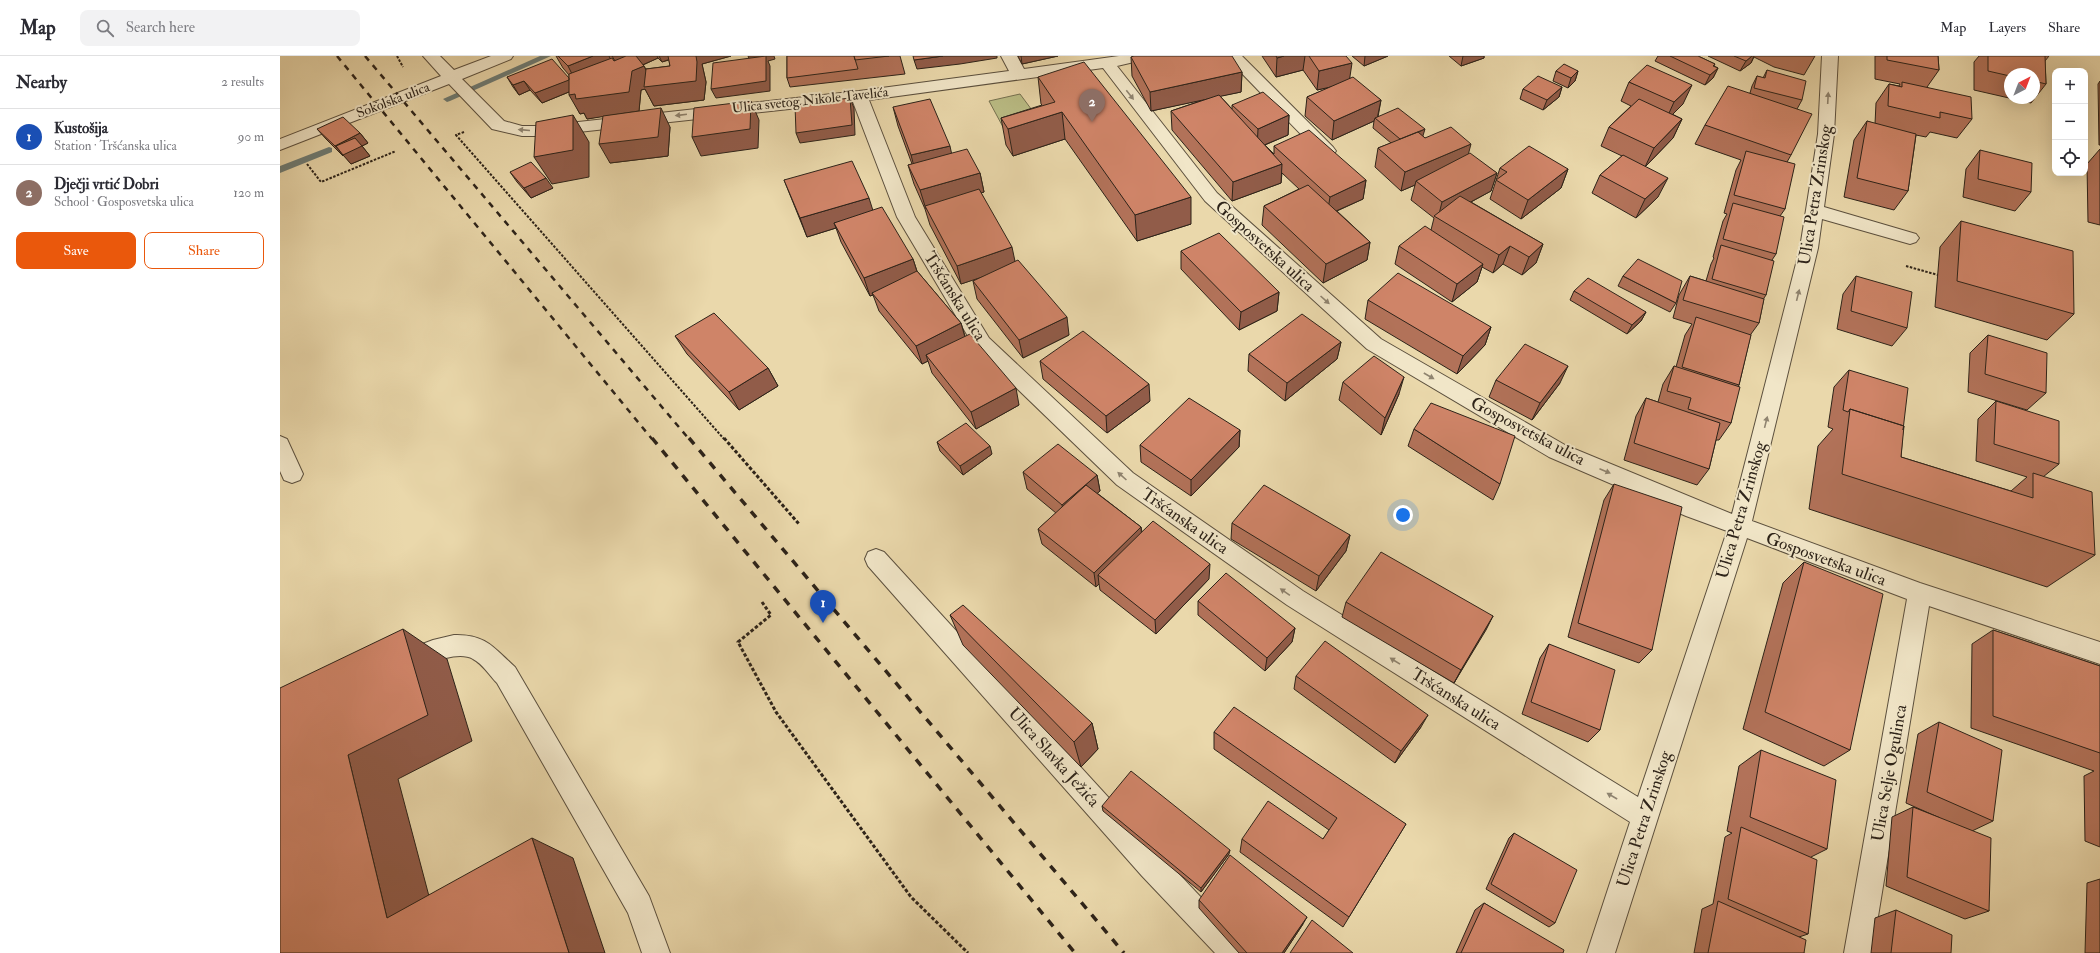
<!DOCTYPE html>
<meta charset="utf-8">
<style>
:root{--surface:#fff;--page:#f2f2f3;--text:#2b2b33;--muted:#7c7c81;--line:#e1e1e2;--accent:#ea580c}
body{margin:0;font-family:"IM FELL Double Pica",serif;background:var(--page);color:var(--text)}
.controls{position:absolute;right:12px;top:12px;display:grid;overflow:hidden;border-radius:8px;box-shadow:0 4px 16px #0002}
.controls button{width:36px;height:36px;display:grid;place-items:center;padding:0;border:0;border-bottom:1px solid var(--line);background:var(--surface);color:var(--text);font:20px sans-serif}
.compass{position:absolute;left:1724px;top:12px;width:36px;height:36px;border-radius:50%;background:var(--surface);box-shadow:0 4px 16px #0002;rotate:42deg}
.you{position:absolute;left:1123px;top:459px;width:14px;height:14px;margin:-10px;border:3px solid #fff;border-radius:50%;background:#1a73e8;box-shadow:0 0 0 6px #1a73e833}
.badge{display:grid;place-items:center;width:26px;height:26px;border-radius:50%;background:var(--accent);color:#fff;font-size:13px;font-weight:700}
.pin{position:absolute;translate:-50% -33px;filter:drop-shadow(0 1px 2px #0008)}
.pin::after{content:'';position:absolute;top:21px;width:14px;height:12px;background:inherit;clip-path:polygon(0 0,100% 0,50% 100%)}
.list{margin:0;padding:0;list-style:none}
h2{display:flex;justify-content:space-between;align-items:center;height:52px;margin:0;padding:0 16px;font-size:17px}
h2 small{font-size:13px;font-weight:400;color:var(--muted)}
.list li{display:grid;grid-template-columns:26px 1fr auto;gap:12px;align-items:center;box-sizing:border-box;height:56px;padding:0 16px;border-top:1px solid var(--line)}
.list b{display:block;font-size:15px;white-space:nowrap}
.list p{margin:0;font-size:13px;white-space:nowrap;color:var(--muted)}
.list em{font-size:13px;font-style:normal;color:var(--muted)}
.actions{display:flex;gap:8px;padding:12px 16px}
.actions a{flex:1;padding:9px 0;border:1px solid var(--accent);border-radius:8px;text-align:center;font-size:14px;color:var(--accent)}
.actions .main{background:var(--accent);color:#fff}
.icon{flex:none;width:22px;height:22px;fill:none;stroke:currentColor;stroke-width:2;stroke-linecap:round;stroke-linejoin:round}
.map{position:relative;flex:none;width:1820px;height:897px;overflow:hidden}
header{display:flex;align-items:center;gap:24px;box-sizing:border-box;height:56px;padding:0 20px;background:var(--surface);border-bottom:1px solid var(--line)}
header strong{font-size:19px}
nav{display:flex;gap:22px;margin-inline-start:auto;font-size:14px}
.search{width:280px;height:36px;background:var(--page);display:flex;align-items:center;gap:10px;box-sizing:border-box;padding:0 14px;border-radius:8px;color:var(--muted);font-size:15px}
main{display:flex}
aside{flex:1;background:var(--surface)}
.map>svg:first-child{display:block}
</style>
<header>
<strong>Map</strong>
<div class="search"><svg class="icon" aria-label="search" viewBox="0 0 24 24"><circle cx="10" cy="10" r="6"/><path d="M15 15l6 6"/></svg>Search here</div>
<nav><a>Map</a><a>Layers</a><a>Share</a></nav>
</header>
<main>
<aside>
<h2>Nearby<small>2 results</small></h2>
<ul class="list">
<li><span class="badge" style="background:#1a4fb4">1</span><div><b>Kustošija</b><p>Station · Tršćanska ulica</p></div><em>90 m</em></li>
<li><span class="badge" style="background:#8d6e63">2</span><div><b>Dječji vrtić Dobri</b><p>School · Gosposvetska ulica</p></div><em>120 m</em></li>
</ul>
<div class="actions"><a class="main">Save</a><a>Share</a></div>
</aside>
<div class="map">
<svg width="1820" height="897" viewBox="0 0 1820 897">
<rect width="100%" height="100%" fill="#ead8ab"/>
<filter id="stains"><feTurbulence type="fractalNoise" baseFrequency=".005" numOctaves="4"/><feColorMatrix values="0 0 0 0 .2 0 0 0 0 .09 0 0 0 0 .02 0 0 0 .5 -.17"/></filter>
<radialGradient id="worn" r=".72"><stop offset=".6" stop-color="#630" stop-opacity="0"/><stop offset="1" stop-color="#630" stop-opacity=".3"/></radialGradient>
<path fill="#bbbe86" stroke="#747050" d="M740,38l26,35 -36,11 -21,-39z"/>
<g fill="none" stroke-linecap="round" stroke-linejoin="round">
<path fill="#6e7c75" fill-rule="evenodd" d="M260,0h11l-101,45 -3,1 -4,-3z
M49,91l3,1v4l-52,21v-7z"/>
<defs>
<path id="minor" d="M143,0h17l14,14 37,-14h22l-2,3 -49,20 42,42 18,5h20l317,-35 150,-20 -8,-15h16l7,13 95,-13h30l-2,3 -30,7 100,127 164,146 184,106 167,69 68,-266 18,-114 4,-78h16l-4,78 -10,73 92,27 3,4 -3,4 -6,2 -88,-25 -4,29 -66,273 168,62 180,59v22l-171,-58 -57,347h-28l63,-354 -160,-61 -132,415h-28l43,-131 -343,-217 -170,-120 -142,-137 -78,-131 -44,-115 -311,34h-20l-30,-7 -43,-45 -169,66v-11l161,-63zM823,12l102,133 162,148 182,108 137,59 41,15 -89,266 -335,-206 -170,-118 -144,-135 -74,-121 -46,-117z
M945,0h17l91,91 3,4 -3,4 -6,2 -6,-2z
M0,380l7,3 16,35 -3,6 -8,3 -8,-3 -4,-9z
M596,493l8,3 278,304 82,87 4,10h-33l-73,-77 -274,-310 -3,-7 3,-7z
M174,579c32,-1 40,13 61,32l134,229 21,57h-28l-14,-40 -131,-230c-8,-8 -14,-19 -24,-24 -17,-10 -52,8 -68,14l-9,-3 -3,-8 3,-8 37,-14z"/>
</defs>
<use href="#minor" stroke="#5c503e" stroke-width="2"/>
<path stroke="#2d2319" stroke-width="2" stroke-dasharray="2.5 1.5" stroke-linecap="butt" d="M117,0l6,11
M184,76l-8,3 268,304
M27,108l14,18 75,-31
M1626,210l32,9"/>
<path stroke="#2d2319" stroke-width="3" stroke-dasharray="3.5 2" stroke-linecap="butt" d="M444,382l75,86
M482,546l9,13 -33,27 38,70 135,185 57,56"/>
<use href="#minor" fill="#f1e6c8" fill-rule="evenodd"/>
<path stroke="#2d2319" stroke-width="2.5" stroke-dasharray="6 6" stroke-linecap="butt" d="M57,0l315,383
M85,0l324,383"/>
<path stroke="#2d2319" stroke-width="3.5" stroke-dasharray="8 8" stroke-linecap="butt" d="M372,382l423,515
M409,382l435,515"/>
</g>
<path fill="#b27259" stroke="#2d2319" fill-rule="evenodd" d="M276,0h175l-29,8 4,18 -2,18 -50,6 -9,-17 -4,1 -2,21 31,16 -2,29 -58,7 -7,-47 -16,3 -3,-6 -4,1 -11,-22 -27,11 -12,-13 -11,5 -6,-8 -6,-10 62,1v-3l-6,-7zM378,2l4,4 7,-2 1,6 -24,3 -3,-4z
M507,0h113l5,18 -115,13 -3,-9z
M738,0h40l-36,8z
M982,0h84l4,23 31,21 -3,17 45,19 2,2 43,16 29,19 -6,18 -20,11 72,42 -7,19 -14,12 -19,-11 -10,9 -11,-6 -5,15 -25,20 -57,-38 4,-18 32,-16 3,-12 -23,-18 4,-15 -14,6 -26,-24 3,-19 13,-5 -18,-15 1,-7 -42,19 -27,-24 2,-19 24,-10 -14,3 -14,-20 -27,7z
M1072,0h36l-24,10z
M1169,0h35v2l-23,8z
M1378,0h40l17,8 -1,2 4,2 -5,10 -8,7 -50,-24z
M1428,0h107l-11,19 -30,-8 -20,-10 -3,6 -11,8z
M1595,0h63l1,14 -12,17 45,32 -15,19 -27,-6 -4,5 -10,-2 -8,56 -14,19 -50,-13 10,-57 13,-19 8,3 1,-21 13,-19 10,2 1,-2 -25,-5z
M1699,0h70l-4,5 1,23 -15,19 -57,-13v-28zM1730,18h24v24h-24z
M851,1l111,15 -1,20 -21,4 12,13v-4l57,10 -1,20 -23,10 9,9v-8l92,34 -3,19 -26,12 33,31 -3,18 -44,23 -61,-58 2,-19 35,-17 -17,-16 -1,10 -49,18 -60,-71 -1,-19 35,-12 -55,12 -19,-35z
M1487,14l35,30 -5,9 -6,46 -4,7 -2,47 -5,7 -4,38 -4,6 -6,35 -2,3 -5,25 -8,11 -12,51 -1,2 -7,36 -12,17h-3l-7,29 -12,16 -73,-25 12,-44 10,-18 12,4 5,-18 11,-18 2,1 9,-32 7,-11 -19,-6 6,-23 11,-19 16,5 5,-17 3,-6 -1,-1 10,-36 4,-7 -3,-1 12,-43 5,-10 -46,-16 10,-19 45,-32 2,-7 5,-10 6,2z
M1276,15h22l-3,10 -7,7 -15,-7z
M758,21l153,147 -54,17 -72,-102 -52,17 -7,-11 -5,-27 41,-13 -1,-1z
M1820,25v64h-1l-1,-61z
M1349,26l54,22 -11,10 10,5 -9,19 -28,29 13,30 -22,21 -44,-25 8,-18 22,-19 -21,-10 8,-19 22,-21 -10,-5z
M1282,31l-3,10 -16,13 -23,-11 3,-10z
M613,51l58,46 29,20 4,19 -3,1 34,69 54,73 -46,23 -46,-59 -4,-18 5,-3 -17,6 -31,-59 -5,-16 -11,-25 -6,-19 4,-1 -14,-38z
M37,73l43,4 8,10 -6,3 8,10 -19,8 -7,-9 -1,1 -17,-17z
M1820,93v76l-12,-3 -1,-58z
M1700,94l51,42 -16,19 -52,-14 3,-28z
M1220,112l68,1 -7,19 -40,31 -31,-20z
M230,116l43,16 -22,10 -14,-16z
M504,124l89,30 40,49 4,12 44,52 4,13 54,69 -43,24 -44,-56 -4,-12 -6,3 -43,-53 -6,-16 -3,1 -29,-54 -5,-14 -29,9z
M1681,165l113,93 -27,26 -112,-33 5,-60z
M901,195l98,41 -2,19 -38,19 -58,-61z
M1343,220l53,27 -6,9 -52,-26z
M1576,220l51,52 -15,18 -55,-17 6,-35z
M1294,235l72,21 -5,9 -14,13 -57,-34z
M1088,244l123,27 -6,18 -28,29 -92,-55z
M1708,279l58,58 -19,17 -59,-18 2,-39z
M395,280l93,32 10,18 -39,24 -52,-56z
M1061,286l-4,17 -52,42 -37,-30 1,-17z
M760,305l110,40 -43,32 -64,-54z
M1569,314l54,60 -2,27 110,34 16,-14 -51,-16 2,-42 18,-18 63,63 -16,13 52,78 -48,32 -238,-78 9,-63 15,-17 -5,-2 6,-40z
M1216,324l64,3 -28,37 -43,-23z
M1063,326l56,12 -18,41 -42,-35z
M1134,373l86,55 -7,16 -85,-54z
M960,374l-1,17 -48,49 -50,-34 -1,-17z
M657,386l55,12 -29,21 -23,-24z
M743,416l74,3 3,16 -3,2 44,34 1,5 67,47 -53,55 -56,-44 -1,-6 -3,3 -54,-43 -4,-15 18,-16 -29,-24z
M1334,428l38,166 -13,13 -71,-26 36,-137z
M952,467l118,12 -4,16 -30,40 -85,-52z
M1524,506l46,188 -26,16 -81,-37 40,-146z
M918,545l97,27 -3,14 -27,29 -67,-56z
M1066,546l147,14 -39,67 -112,-66z
M670,559l142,108 6,26 -17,18 -118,-122z
M1713,574l107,36v181l-15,-6 -1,-65 10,-5 -123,-43 1,-84z
M1269,588l51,86 -12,12 -66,-28 18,-56z
M1016,620l125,51 -26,36 -101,-74z
M1659,666l54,99 -21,10 17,80 -24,8 -79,-33 6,-69 21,-10 27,11 -34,-15 12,-69z
M934,676l192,92 -63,103 -103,-75 2,-13h81l6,-9 -115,-81z
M1481,694l66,99 -16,8 -3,77 -9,3 5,16h-110l8,-44 11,-5 12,-67 7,-4 -5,-2 12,-65z
M822,750l127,48 -28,38 -98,-81z
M1234,777l41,90 -6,4 -63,-38 23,-51z
M1820,823v74h-15l2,-70z
M919,844l104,24 -19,29h-45l-40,-45z
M1204,847l79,50h-107l19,-43z
M1616,854l55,43h-80l4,-35z"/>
<path fill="#915c49" stroke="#2d2319" d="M313,0h16l7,14 -38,16 -10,-20z
M332,0h21l-15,10z
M355,0h22l1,2 -18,8z
M379,0h13l1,2 -11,4z
M416,0h35l-29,8 4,18 -2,18 -50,6 -9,-17 -4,1 -2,21 -52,8 -3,-6 -4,1 -11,-19 75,-29 9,19z
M468,0h26l1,3 -7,2 2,5v25l-54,7 -5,-9 41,-23z
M663,0h54v2l-37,6 -43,5 -3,-9z
M741,0h37l-36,8z
M1004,0h21l-2,14 -27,7 1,-19z
M1085,0h23l-24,10z
M1183,0h21v2l-23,8z
M1472,0h2l-3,7 -11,8 6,-10z
M1072,7l-3,20 -32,7 2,-19z
M1438,12l-5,10 -8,7 5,-10z
M1298,15l-3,10 -7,7 3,-10z
M962,16l-1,20 -90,19 -1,-19z
M290,23l6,10 -34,14 -7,-10z
M244,25l6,9 -11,5 -6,-10z
M1412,29l-9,19 -18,18 9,-20z
M1282,31l-3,10 -16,13 4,-10z
M570,42l4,10 1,27 -55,8 -4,-10z
M1101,44l-4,19 -2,-1 -1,3 -42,19 2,-19z
M471,45l8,19 -1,28 -57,8 -9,-19z
M381,52l9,19 -2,29 -58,7 -11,-19z
M782,56l3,27 -52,17 -5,-27z
M293,59l16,27v35l-37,7 -18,-27z
M1009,59l-1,20 -31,13 1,-19z
M1402,63l-9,19 -28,29 9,-19z
M1145,73l-3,10 -20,1z
M80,77l8,10 -6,3 8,10 -19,8 -16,-18z
M1191,88l-5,19 -50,18 -1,4 -14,6 4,-19z
M670,90l4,19 -38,9 -5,-19z
M1002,108l-1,19 -49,18 1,-19z
M1288,113l-7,19 -40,31 7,-19z
M700,117l4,19 -58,17 -1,-3 -5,-16z
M1217,117l-6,18 -52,28 -1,-1 4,-16z
M266,122l7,10 -22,10 -7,-10z
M1388,122l-10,19 -22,21 9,-19z
M1086,124l-3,19 -36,16 3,-18z
M911,141v27l-54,17 -2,-26z
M589,142l6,19 -41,6 2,5 -29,9 -7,-19z
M1090,186l-3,18 -44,23 3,-19z
M1263,188l-7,19 -14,12 7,-18z
M1230,190l-7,18 -10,9 6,-18z
M732,191l4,19 -55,18 -4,-18z
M633,203l6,19 -47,15 1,2 -3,1 -6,-18z
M1203,208l-6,18 -25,20 5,-18z
M999,236l-2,19 -38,19 2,-18z
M1366,256l-5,9 -14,13 5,-9z
M787,261l2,18 -46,23 -4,-18z
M681,267l5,18 -40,14 2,6 -6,3 -6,-18z
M1211,271l-6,18 -28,29 6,-18z
M1061,286l-4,17 -52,42 2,-18z
M1288,310l-8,17 -28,37 8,-17z
M488,312l10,18 -39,24 -10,-18z
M1124,321l-5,17 -18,41 4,-17z
M869,328l1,17 -43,32 -1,-17z
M736,332l3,17 -43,24 -5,-17z
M960,374l-1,17 -48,49v-16z
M710,390l2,8 -29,21 -3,-9z
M817,419l3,16 -35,30 -3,-16z
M861,471l1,15 -44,33 1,9 -3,3 -2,-14z
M1070,479l-4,16 -30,40 3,-15z
M930,508l-1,15 -53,55 -1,-14z
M1213,560l-7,14 -32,53 7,-13z
M1015,572l-3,14 -27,29 2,-13z
M123,573l44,30 25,82 -74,38 41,155 -52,-16 -39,-163z
M1148,659l-7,12 -26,36 6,-12z
M812,667l6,26 -17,18 -7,-25z
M252,782l41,20 32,95h-36z
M950,794l-1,4 -28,38v-4z
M1027,861l-4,7 -19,29h-2z"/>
<path fill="#cf8468" stroke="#2d2319" d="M278,0h35l-25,10z
M346,0h10l8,10 -12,5 -3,21 -53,7 -1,-5 -6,1v-21l43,-16 2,3z
M388,0h28l1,6 -1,19 -52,6 2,-18 24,-3z
M486,0v25l-55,8 2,-26z
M507,0h67l4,13 -71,9z
M574,0h35l-34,4z
M633,0h30l-29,4z
M854,0h98l10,16 -92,20 -19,-35z
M996,0h8l-7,2z
M1029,0h37l6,7 -33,8z
M1390,0h28l17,8 -2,2 5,2 -8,7z
M1454,0h18l-6,5z
M1607,0h51l1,14 -52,-10z
M1708,0h57l1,28 -12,-3v-7h-24v2l-22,-5z
M272,3l17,19v2l-34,13 -11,-12 -11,4 -6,-8z
M804,6l107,135 -56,18 -73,-103 -54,17 -7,-11 54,-16 -17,-25z
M1284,8l14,7 -7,7 -15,-7z
M1367,9l45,20 -18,17 -45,-20z
M1487,14l39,11 -4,19 -48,-12 3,-12 8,2z
M1258,20l24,11 -15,13 -24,-11z
M1073,21l28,23 -47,21 -27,-24z
M1622,26l69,15 1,22 -32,-7v6l-52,-12 1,-22 13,3z
M1448,30l84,28 -21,41 -86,-30z
M983,36l26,23 -31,14 -26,-24z
M939,39l63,69 -49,18 -62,-71z
M570,42l2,27 -56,8 -1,-28z
M650,43l20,47 -39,9 -18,-48z
M1359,43l43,20 -28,29 -45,-21z
M471,45l-1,28 -58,8 2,-29z
M381,52l-3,29 -59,7 4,-28z
M1118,52l27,21 -25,10 -25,-21z
M293,59v35l-39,7 2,-35z
M63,61l17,16 -25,13 -18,-17z
M1587,65l49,13 -8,57 -51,-13z
M1171,71l20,17 -66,28 -27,-24 40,-16 7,6z
M1029,74l57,50 -36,17 -56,-51z
M75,82l7,8 -19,9 -7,-9z
M1249,90l39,23 -40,31 -32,-20 11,-8 -7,-4z
M687,93l13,24 -60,17 -12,-25z
M1700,94l52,13 -1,29 -53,-13z
M1466,95l49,13 -10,45 -51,-14z
M1190,97l27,20 -55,29 -26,-21z
M1343,99l45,23 -23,21 -45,-24z
M572,105l17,37 -69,20 -16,-38z
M251,106l15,16 -22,10 -14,-16z
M1028,129l62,57 -44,22 -62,-58z
M699,133l33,58 -55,19 -32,-60z
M1180,140l83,48 -14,13 -19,-11 -11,9 -65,-39z
M1453,147l51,14 -8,37 -53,-15z
M602,151l31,52 -49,19 -30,-55z
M1681,165l112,30 1,63 -117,-33z
M1145,170l58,38 -26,20 -58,-38z
M939,177l60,59 -38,20 -60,-61z
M1441,189l53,16 -8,34 -54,-16z
M1358,203l44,22 -6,22 -53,-27z
M738,204l49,57 -48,23 -46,-59z
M637,215l44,52 -45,23 -44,-53z
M1118,217l93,54 -28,29 -95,-56z
M1410,220l74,23 -5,24 -76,-23z
M1576,220l56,16 -5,36 -56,-17z
M1308,222l58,34 -14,13 -58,-34z
M434,257l54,55 -39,24 -54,-56z
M1022,258l39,28 -54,41 -38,-29z
M1416,261l55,18 -12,50 -57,-18z
M803,275l66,53 -43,32 -66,-55z
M690,278l46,54 -45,24 -45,-57z
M1708,279l59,18 -1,40 -61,-19z
M1245,288l43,22 -28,37 -44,-23z
M1094,300l30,21 -19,41 -42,-36z
M1394,310l66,21 -9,36 -43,-14 3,-11 -24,-7z
M1569,314l59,18 -5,42 1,-4 -54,-17 -2,3 -5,-2z
M909,342l51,32 -49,50 -51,-35z
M1366,342l74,25 -11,46 -75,-26z
M1716,345l63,20v43l-65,-20z
M1151,347l84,33 -15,48 -86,-55z
M1570,353l54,17 -3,31 132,41v-25l59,19 3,63 -253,-81z
M686,367l24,23 -30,20 -23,-24z
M778,388l39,31 -35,30 -39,-33z
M1334,428l68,23 -30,143 -74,-27z
M806,429l55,42 -47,46 -56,-44z
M984,429l86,50 -31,41 -87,-53z
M873,465l57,43 -55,56 -57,-45z
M1101,496l112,64 -32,54 -115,-68z
M1524,506l79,32 -33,156 -85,-38z
M946,517l69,55 -28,30 -69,-57z
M683,549l129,118 -18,19 -124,-127z
M123,573l25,86 -80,40 39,163 145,-80 37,115h-289v-265z
M1713,574l107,36v87l-107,-37z
M1045,585l103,74 -27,36 -105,-75z
M1269,588l66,26 -15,60 -69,-28z
M954,651l172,117 -57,93 -107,-78 26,-38 55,38 14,-21 -123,-86z
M1659,666l63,28 -9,71 -66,-29z
M1481,694l75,30 -9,69 -77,-32z
M851,715l99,79 -29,38 -99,-82z
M1633,751l78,31 -2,73 -82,-34z
M1461,771l76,33 -9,74 -80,-35z
M1234,777l63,37 -22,53 -64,-39z
M950,799l77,62 -25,36h-35l-48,-53z
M1438,845l88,39 -2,13h-96z
M1204,847l80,47 -1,3h-102z
M1616,854l56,25 -1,18h-60z
M1032,864l41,33h-63z"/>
<defs><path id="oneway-solid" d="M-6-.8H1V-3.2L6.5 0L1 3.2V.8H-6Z"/></defs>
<g fill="#8f8470">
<use href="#oneway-solid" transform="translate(850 39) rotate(52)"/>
<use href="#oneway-solid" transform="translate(1548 42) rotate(-87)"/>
<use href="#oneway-solid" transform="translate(401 59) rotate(173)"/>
<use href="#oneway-solid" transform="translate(244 74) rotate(-175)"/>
<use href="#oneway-solid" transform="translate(1518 239) rotate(-76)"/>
<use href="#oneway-solid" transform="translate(1045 244) rotate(42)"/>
<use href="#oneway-solid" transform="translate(1149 320) rotate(30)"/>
<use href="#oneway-solid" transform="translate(1486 366) rotate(-76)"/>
<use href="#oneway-solid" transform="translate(1325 415) rotate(23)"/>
<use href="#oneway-solid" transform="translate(842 420) rotate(-138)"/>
<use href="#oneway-solid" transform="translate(1005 536) rotate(-145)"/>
<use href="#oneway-solid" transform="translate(1115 605) rotate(-148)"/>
<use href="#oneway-solid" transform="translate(1332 740) rotate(-150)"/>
</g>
<g text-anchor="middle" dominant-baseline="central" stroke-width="4" stroke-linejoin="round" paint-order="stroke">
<g font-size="14" fill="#2d2319" stroke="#f1e6c8">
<text transform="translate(113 44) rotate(-21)">Sokolska ulica</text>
<text transform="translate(530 44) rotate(-6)">Ulica svetog Nikole Tavelića</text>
</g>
<g font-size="17" fill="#2d2319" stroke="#f1e6c8">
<text transform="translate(1535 139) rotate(-81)">Ulica Petra Zrinskog</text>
<text transform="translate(985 190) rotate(42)">Gosposvetska ulica</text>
<text transform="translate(675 240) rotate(58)">Tršćanska ulica</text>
<text transform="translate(1248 375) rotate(28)">Gosposvetska ulica</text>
<text transform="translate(1461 454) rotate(-74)">Ulica Petra Zrinskog</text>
<text transform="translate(905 465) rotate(35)">Tršćanska ulica</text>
<text transform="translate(1546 503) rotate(20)">Gosposvetska ulica</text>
<text transform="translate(1176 643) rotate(32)">Tršćanska ulica</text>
<text transform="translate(774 701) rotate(48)">Ulica Slavka Ježića</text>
<text transform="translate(1609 717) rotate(-80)">Ulica Selje Ogulinca</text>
<text transform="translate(1364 763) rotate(-72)">Ulica Petra Zrinskog</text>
</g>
</g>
<rect width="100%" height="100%" filter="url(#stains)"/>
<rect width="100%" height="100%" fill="url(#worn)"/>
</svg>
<div class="controls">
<button>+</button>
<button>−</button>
<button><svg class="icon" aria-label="locate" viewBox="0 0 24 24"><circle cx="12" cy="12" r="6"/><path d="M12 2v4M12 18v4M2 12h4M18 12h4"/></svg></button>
</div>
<svg class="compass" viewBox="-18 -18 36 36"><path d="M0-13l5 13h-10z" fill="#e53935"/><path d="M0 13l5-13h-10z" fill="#7c7c81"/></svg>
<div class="you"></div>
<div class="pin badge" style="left:543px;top:567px;background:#1a4fb4">1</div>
<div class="pin badge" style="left:812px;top:66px;background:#8d6e63">2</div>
</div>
</main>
